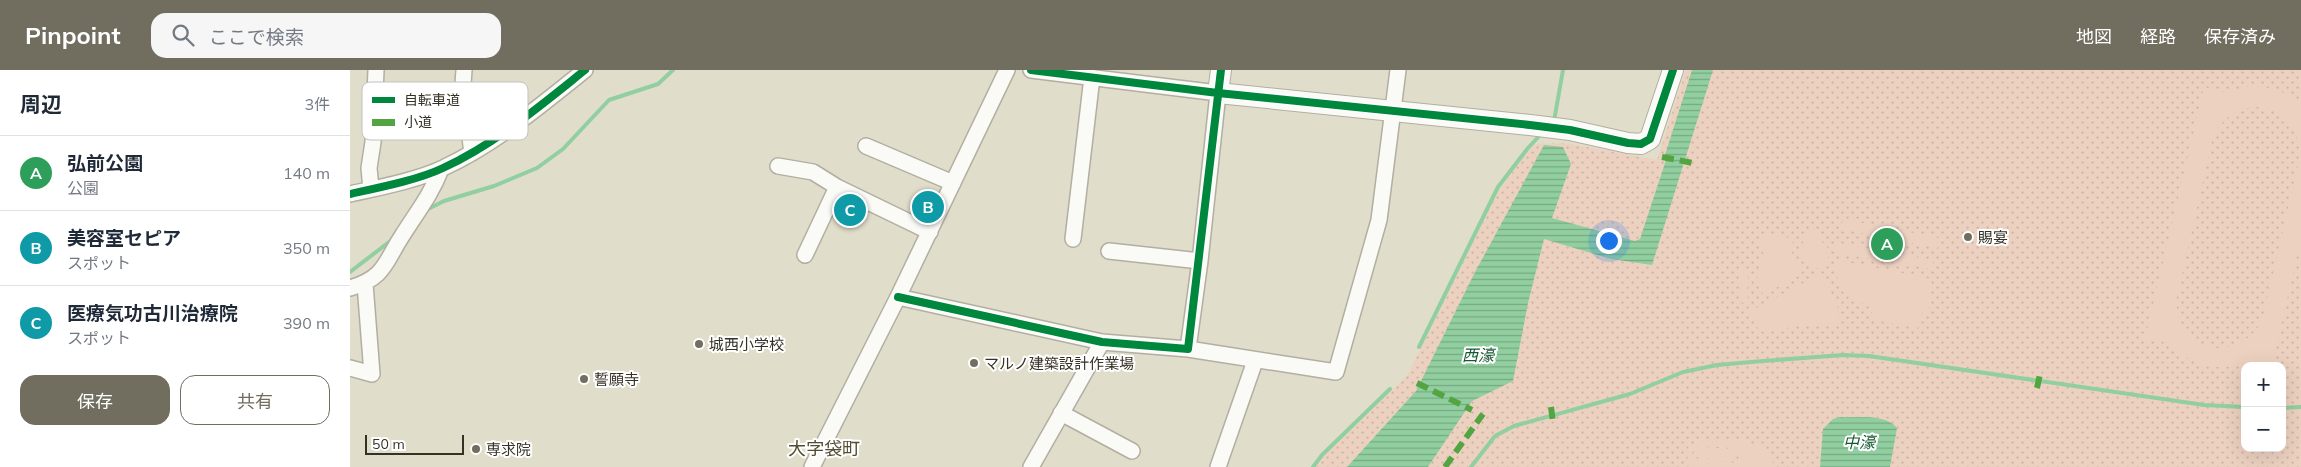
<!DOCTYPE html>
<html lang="ja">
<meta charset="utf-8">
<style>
:root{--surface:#fff;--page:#f6f6f7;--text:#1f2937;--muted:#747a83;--line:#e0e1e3;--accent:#716d5f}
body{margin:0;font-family:Mulish,"Noto Sans JP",sans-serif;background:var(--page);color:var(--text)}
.controls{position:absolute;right:15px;bottom:15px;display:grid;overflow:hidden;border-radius:10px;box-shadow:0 5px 20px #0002}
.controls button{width:45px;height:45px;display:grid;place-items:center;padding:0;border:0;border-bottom:1px solid var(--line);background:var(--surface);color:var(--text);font:25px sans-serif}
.scale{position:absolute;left:15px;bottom:12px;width:99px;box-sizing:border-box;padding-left:5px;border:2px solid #343125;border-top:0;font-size:14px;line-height:18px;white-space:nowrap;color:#343125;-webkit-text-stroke:4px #fff;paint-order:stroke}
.you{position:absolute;left:1258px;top:170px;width:18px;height:18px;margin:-12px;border:4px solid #fff;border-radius:50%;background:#1a73e8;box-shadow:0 0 0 8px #1a73e833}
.badge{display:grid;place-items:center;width:32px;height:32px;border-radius:50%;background:var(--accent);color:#fff;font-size:16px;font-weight:700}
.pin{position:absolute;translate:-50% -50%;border:2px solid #fff;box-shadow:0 1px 5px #0006}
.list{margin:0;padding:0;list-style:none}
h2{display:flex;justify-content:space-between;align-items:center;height:65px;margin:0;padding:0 20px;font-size:21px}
h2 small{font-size:16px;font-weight:400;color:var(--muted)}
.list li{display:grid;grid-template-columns:32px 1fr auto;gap:15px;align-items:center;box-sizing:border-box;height:75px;padding:0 20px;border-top:1px solid var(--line)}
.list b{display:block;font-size:19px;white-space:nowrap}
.list p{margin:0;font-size:16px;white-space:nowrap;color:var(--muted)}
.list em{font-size:16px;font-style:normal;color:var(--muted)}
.actions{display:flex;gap:10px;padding:15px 20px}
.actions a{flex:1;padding:11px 0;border:1px solid var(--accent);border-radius:15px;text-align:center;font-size:18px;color:var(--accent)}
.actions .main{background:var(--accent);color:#fff}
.icon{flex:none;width:28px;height:28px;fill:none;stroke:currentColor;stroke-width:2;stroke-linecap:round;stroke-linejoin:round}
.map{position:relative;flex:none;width:1951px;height:397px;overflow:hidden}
header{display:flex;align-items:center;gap:30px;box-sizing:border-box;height:70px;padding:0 25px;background:var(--accent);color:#fff}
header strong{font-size:24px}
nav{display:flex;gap:28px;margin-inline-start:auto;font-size:18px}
.search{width:350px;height:45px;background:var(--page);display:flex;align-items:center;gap:12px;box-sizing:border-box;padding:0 18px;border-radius:15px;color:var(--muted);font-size:19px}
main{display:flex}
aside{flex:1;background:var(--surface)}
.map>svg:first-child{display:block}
</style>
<header>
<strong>Pinpoint</strong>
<div class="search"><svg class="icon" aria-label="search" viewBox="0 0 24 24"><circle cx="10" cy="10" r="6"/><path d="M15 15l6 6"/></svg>ここで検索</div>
<nav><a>地図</a><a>経路</a><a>保存済み</a></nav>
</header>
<main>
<aside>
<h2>周辺<small>3件</small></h2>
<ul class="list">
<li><span class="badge" style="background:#2e9e5b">A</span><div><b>弘前公園</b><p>公園</p></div><em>140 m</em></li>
<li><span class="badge" style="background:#0f9aa8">B</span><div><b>美容室セピア</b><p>スポット</p></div><em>350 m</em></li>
<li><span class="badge" style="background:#0f9aa8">C</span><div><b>医療気功古川治療院</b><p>スポット</p></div><em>390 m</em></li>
</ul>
<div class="actions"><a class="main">保存</a><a>共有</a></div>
</aside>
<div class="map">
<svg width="1951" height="397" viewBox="0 0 1951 397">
<defs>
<pattern id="park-dots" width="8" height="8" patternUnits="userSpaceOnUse" patternTransform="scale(1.25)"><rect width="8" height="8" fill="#ecd1c0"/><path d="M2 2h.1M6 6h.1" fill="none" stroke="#cbb4a5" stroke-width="1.8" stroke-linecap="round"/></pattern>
<pattern id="water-rules" width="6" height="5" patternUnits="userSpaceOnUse" patternTransform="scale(1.25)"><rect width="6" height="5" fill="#91cfa0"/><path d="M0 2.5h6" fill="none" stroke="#77a982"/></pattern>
</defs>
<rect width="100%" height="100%" fill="#e1ddcb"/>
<path fill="url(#park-dots)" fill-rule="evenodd" d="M1336,0h615v397h-985l8,-11 83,-80 92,-186 35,-46 31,-1 92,17zM1895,296h37v82h-37z"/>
<path fill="#ecd1c0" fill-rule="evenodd" d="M1854,17l22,6 24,-7 19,2 18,6 14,11v134l-29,127 -24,-4 -17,5h-23l-21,-9 -18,-15 -24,-4zM1913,37c24,7 37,24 37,49l-38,165c-26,46 -90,30 -85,-24l36,-160c10,-21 26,-31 50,-30z
M1493,149l96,19 1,8 -3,2 -94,-19 -2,-1z
M1457,159l10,1 3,10 8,8v13l-6,7h-8l-15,-13z
M1410,165l33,3 -1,20c5,5 12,8 9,17l-37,19 -4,-3c-5,-18 -3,-20 4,-36l-4,-9z
M1489,173l92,17 2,2 -1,7 -96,-16v-9z
M1487,190l95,19 -4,35 -7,-1 -3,15 -47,-9 2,-13c-31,-7 -32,-12 -39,-42z
M1394,194l2,2 1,10 5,7 -5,5 1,13 -6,2 -2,-4 -1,-32z
M1472,203l17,37 -1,13 -2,2h-30l-46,7 -10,-18 1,-3z
M1347,372c32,0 65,-10 78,25h-84c-5,-12 -8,-21 6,-25zM1343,374l46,5 -1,14 -46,-4z
M1345,376l42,4 -1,11 -42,-4z"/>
<path fill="url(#water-rules)" d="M1342,0h21l-61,195 -41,-6 -67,-20 -16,64 -15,78 -41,20 -44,66h-81l69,-76 58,-117 70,-129 19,2 8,17 -19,54 83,23 5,-2 26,-79 -1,-5z
M1490,347c17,1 45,-4 57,11l-7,39h-70l3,-38 10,-10z"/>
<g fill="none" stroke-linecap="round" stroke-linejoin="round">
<path stroke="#91cfa0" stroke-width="4" d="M1204,51l9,-51
M74,141l20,-10 50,-15 43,-18 26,-19 46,-49 49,-16 15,-14
M0,202l43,-33
M1069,277l79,-160 30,-39 14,-15
M1932,338l19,-1
M963,397l9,-12 68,-66
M1121,397l24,-31 19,-10 116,-32 53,-22 34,-7 46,-4 80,-6 26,1 335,49 41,2"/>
<defs>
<path id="street" d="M114,0l-1,14 9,69
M516,76l87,37
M428,96l35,6 24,15 93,45
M21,119l-2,-21 4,-26 3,-72
M0,124c27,-6 68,-14 93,-26 52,-24 97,-62 142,-98
M723,169l19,-162
M759,181l91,10
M455,185l32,-68
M0,218c35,-10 35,-26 52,-52 15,-24 29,-41 39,-67
M548,227l204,45 86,7 12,-88 18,-168 -187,-23
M838,279l148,23 43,-152 19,-150
M0,298l22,6 -7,-90
M711,343l71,38
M462,397l86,-170 109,-227
M681,397l71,-125
M868,397l37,-106"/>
<path id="secondary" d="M871,0l-3,23 312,32 40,5 58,13 13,1 9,-5 23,-69"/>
</defs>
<use href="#street" stroke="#b2afa1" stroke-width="18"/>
<use href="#secondary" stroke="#b2afa1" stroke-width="22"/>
<use href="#street" stroke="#fafaf7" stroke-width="15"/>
<use href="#secondary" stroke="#fafaf7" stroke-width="20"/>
<path stroke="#53a542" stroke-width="6" stroke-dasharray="12 6" stroke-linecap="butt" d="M1312,87l31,6
M1067,313l55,27
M1687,318l3,-14
M1201,337l2,15
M1095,397l38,-53"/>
<defs>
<path id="cycleway" d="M681,0l187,23 312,32 40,5 58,13 13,1 9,-5 23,-69
M0,124c27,-6 68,-14 93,-26 52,-24 97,-62 142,-98
M548,227l204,45 86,7 33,-279"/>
</defs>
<use href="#cycleway" stroke="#fff" stroke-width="11"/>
<use href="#cycleway" stroke="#00873e" stroke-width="8"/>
</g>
<g fill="#716d5f" stroke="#fff" stroke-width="2">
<circle cx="1618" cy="167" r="5"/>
<circle cx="349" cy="274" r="5"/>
<circle cx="624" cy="293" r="5"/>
<circle cx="234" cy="309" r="5"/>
<circle cx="126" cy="379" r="5"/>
</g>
<g text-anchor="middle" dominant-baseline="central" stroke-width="4" stroke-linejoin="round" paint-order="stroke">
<g font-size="15" fill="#343125" stroke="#fff" text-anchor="start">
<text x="1628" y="167">賜宴</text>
<text x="359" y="274">城西小学校</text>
<text x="634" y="293">マルノ建築設計作業場</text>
<text x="244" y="309">誓願寺</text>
<text x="136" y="379">専求院</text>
</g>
<g font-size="16" font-style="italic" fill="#165831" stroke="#fff">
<text x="1128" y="285">西濠</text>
<text x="1509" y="372">中濠</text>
</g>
<g font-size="18" fill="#524c30" stroke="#fff">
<text x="474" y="378">大字袋町</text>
</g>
</g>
<rect x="12" y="12" width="166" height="58" rx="8" fill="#fff" stroke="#c2c1be" stroke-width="1"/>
<rect x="22" y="27" width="23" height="6" fill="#00873e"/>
<rect x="22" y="49" width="23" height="7" fill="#53a542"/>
<g font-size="14" fill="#343125">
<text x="54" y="35">自転車道</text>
<text x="54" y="57">小道</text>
</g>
</svg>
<div class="controls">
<button>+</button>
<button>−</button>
</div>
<div class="scale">50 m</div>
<div class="you"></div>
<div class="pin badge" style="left:1537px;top:174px;background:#2e9e5b">A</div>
<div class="pin badge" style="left:578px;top:137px;background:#0f9aa8">B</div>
<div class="pin badge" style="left:500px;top:140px;background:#0f9aa8">C</div>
</div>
</main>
